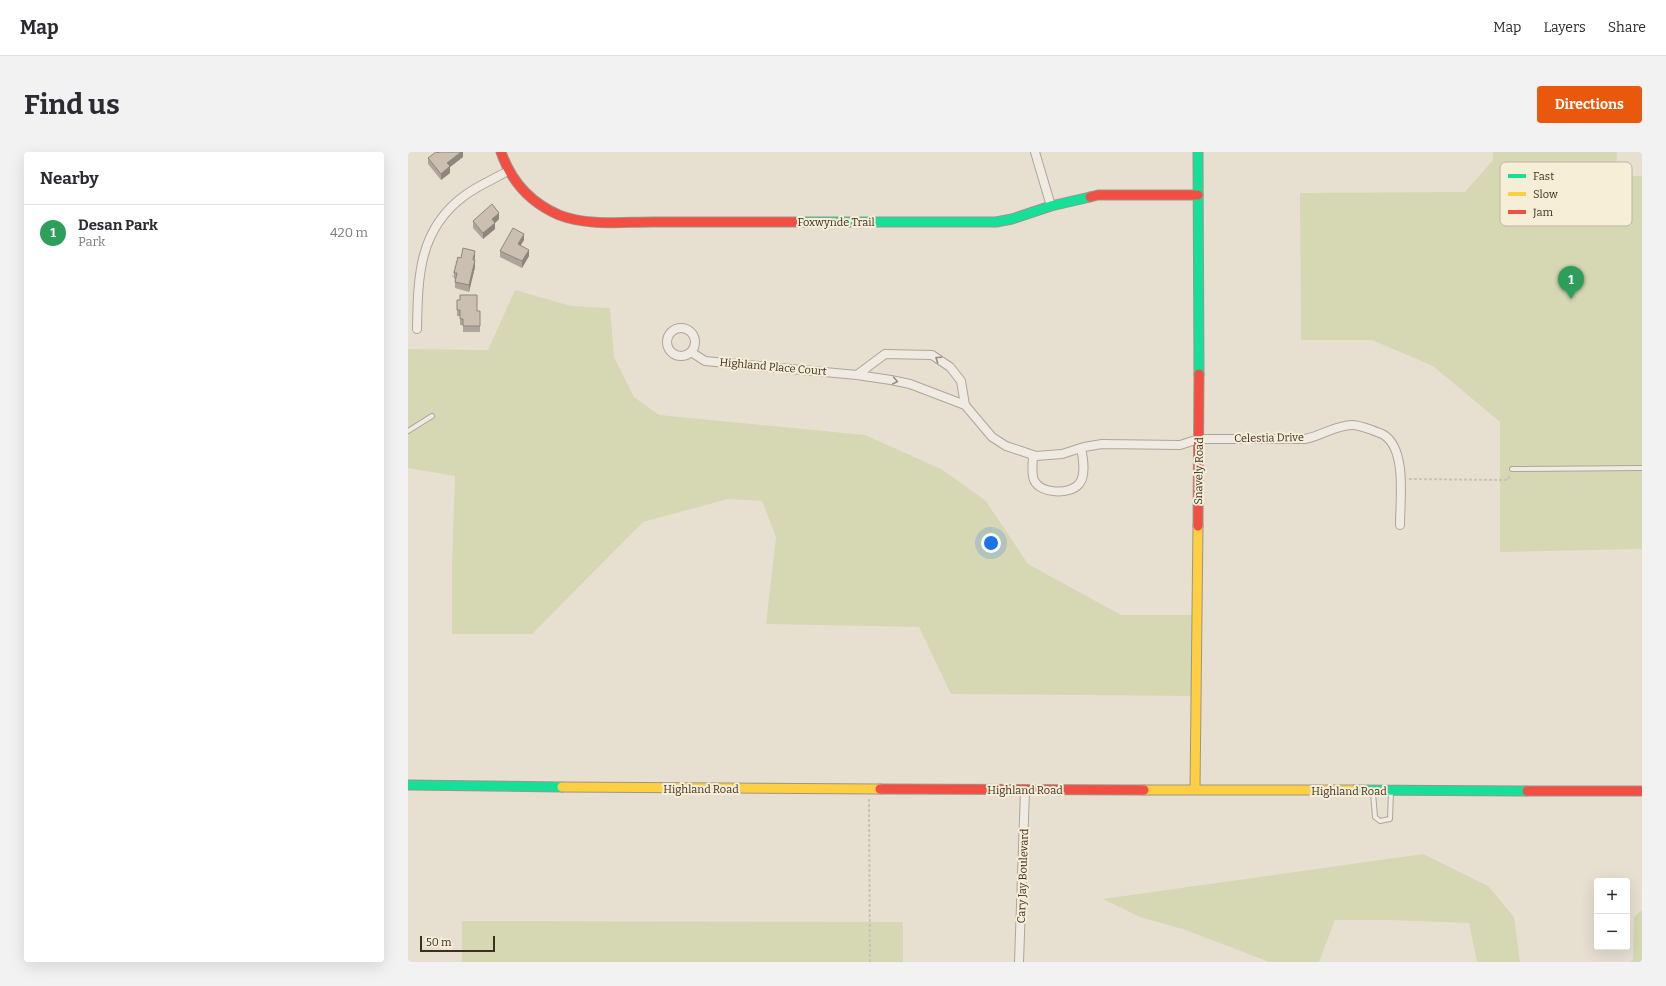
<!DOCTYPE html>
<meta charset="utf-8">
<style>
:root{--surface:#fff;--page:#f2f2f3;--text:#2b2b33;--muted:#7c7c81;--line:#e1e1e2;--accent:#ea580c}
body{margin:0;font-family:Bitter,serif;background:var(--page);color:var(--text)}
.controls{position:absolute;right:12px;bottom:12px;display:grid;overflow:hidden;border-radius:4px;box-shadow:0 4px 16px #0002}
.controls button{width:36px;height:36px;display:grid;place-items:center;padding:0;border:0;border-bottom:1px solid var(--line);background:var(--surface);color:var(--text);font:20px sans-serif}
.scale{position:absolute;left:12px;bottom:10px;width:75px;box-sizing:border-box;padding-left:4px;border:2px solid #3d2e20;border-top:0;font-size:11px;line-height:14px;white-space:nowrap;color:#3d2e20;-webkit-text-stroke:3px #f7eed8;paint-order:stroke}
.you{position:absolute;left:583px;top:391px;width:14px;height:14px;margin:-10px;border:3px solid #fff;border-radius:50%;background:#1a73e8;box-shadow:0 0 0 6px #1a73e833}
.badge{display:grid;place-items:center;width:26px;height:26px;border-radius:50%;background:var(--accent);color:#fff;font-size:13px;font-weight:700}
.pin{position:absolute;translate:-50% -33px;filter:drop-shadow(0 1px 2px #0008)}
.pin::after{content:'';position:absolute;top:21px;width:14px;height:12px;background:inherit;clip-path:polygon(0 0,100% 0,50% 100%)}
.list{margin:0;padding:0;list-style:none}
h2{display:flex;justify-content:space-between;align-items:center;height:52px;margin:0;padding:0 16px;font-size:17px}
h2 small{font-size:13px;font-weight:400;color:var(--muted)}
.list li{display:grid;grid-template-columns:26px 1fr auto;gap:12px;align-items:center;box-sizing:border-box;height:56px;padding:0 16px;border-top:1px solid var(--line)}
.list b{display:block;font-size:15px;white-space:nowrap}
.list p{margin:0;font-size:13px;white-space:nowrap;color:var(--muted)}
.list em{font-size:13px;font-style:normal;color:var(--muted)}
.map{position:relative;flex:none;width:1234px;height:810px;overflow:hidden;border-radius:4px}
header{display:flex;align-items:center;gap:24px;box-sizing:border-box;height:56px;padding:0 20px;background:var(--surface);border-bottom:1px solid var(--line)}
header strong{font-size:19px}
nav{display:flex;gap:22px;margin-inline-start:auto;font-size:14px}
.intro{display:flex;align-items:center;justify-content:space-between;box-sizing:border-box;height:96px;padding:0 24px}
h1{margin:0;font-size:28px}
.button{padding:10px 18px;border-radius:4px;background:var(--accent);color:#fff;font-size:14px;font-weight:700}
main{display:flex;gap:24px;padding:0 24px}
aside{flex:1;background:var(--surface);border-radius:4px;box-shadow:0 4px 16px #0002}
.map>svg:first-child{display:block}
</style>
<header>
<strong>Map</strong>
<nav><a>Map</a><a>Layers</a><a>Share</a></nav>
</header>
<div class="intro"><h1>Find us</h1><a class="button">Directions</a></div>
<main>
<aside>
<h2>Nearby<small></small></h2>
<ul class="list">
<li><span class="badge" style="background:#2e9e5b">1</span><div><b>Desan Park</b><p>Park</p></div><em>420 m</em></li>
</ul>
</aside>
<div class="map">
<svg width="1234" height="810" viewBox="0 0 1234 810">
<rect width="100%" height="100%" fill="#e7e0d1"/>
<path fill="#d6d7b3" d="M1085,0h124l-1,24h26v373l-142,3v-130l-67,-56 -61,-26h-71l-1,-147 165,-1 28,-32z
M107,138l56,16 39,2 4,49 20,40 25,18 206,20 76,34 44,31 43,64 93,51h76l-1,81 -245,-2 -32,-67 -153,-3 10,-87 -14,-36 -34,-2 -85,23 -111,112h-80v-72l3,-86 -47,-8v-119l80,1z
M1015,702l65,32 26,31 6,45h-43l-8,-39 -80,-3h-54l-16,42h-50l-83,-32 -46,-13 -37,-18z
M1234,758v52h-13l4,-2 1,-43z
M54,769l441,1v40h-441z"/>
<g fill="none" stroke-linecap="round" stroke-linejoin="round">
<defs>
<path id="lane" d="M0,279l24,-15
M1104,317l130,-1
M965,641l2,24 5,4 10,-2 1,-28"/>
<path id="street" d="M627,0l16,54
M259 190a14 14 0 1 1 28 0a14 14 0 1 1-28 0Z
M9,177c1,-51 1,-99 47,-133 13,-10 30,-17 44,-25
M283,200l14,9 152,14 34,5 19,4 55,21 -4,-24 -11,-14 -18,-12 -47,-1 -28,21
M557,253l27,32 14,9 30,10 26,-2 22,-7 18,-3 78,1 19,-6h106c16,-3 31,-14 47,-14 6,0 14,3 20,5 4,2 9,3 12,5 23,15 16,65 16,90
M625,303c0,8 -2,18 1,25 6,14 36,15 45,4 7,-8 4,-27 2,-36
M611,810l6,-172"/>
<path id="fast" d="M790,0l1,222
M391,70h197l16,-3 39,-13 39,-9
M0,633l154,2
M946,638l173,1"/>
<path id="slow" d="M154,635l318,2
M736,638h210
M787,638l3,-264"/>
<path id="jam" d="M93,0c10,29 30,51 58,63 28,11 64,7 94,7 48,0 97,0 146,0
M682,45l8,-2h100
M790,374l1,-152
M472,637l264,1
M1119,639h115"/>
</defs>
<use href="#lane" stroke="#ada599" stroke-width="6"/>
<use href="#street" stroke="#ada599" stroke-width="10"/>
<use href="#fast" stroke="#9c958a" stroke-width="11"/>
<use href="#slow" stroke="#9c958a" stroke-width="11"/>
<use href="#jam" stroke="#9c958a" stroke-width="11"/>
<path stroke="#c8c2b9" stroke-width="2" stroke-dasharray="3 2" stroke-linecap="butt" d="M47,125l-2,-1 5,-19
M1001,327l99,1 2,-6
M461,647l1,163"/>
<use href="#lane" stroke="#efebe3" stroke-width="4"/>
<use href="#street" stroke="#efebe3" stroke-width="8"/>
<use href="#fast" stroke="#16e098" stroke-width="9"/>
<use href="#slow" stroke="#ffcf43" stroke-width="9"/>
<use href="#jam" stroke="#f24e42" stroke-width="9"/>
</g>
<path fill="#afa499" d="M55,0v5l-13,10v6l-9,7 -13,-16v-6z
M91,67l-4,4v6l-12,10 -10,-11v-7z
M116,88l-4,5 9,11 -7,12 -22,-11v-6z
M67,105l-1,3 1,7 -6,25 -14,-4v-9h-1v-6l7,-15z
M49,148l20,11h3v21h-17v-7h-3v-9h-3z"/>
<path fill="#8e867d" d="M53,0h2v5l-13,10v6l-9,7v-6l6,-11z
M91,61v6l-4,4v6l-12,10v-6l9,-14z
M116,82v6l-6,10v-6z
M121,98v6l-7,12v-7z
M67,99v6l-2,9v-6z
M67,108v7l-6,25v-7z"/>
<path fill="#cbbfb2" stroke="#8e867d" d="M28,0h1l1,1 1,-1h22l-14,11 3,3 -9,8 -13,-16z
M84,52l7,9 -7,6 3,4 -12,10 -10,-12z
M105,76l11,6 -6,10 11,6 -7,11 -22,-10z
M55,96l12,3 -2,9h2l-6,25 -14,-3 2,-9h-3l4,-16 3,1z
M52,143h17v16h3v15h-17v-7h-3v-9h-3v-10h3z"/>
<defs><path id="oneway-chevron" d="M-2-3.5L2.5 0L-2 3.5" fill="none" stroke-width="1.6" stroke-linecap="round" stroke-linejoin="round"/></defs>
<g stroke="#968c82">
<use href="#oneway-chevron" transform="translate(530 207) rotate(-146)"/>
<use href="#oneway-chevron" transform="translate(487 229) rotate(10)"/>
</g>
<g text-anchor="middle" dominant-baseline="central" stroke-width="4" stroke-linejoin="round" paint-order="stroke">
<g font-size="11" fill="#3d2e20" stroke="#f7eed8">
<text x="428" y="70">Foxwynde Trail</text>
<text transform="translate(365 215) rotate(5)">Highland Place Court</text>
<text transform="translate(861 286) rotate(-1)">Celestia Drive</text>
<text transform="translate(791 319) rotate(-89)">Snavely Road</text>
<text x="293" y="637">Highland Road</text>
<text x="617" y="638">Highland Road</text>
<text x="941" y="639">Highland Road</text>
<text transform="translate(615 724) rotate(-88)">Cary Jay Boulevard</text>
</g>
</g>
<rect x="1092" y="10" width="132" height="64" rx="6" fill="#f7eed8" stroke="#bfb4a1" stroke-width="1"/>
<rect x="1100" y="22" width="18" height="4" fill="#16e098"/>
<rect x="1100" y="40" width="18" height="4" fill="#ffcf43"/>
<rect x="1100" y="58" width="18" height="4" fill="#f24e42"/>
<g font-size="11" fill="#3d2e20">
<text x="1125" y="28">Fast</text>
<text x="1125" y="46">Slow</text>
<text x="1125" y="64">Jam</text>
</g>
</svg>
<div class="controls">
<button>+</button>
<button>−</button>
</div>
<div class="scale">50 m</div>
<div class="you"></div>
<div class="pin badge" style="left:1163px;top:147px;background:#2e9e5b">1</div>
</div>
</main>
